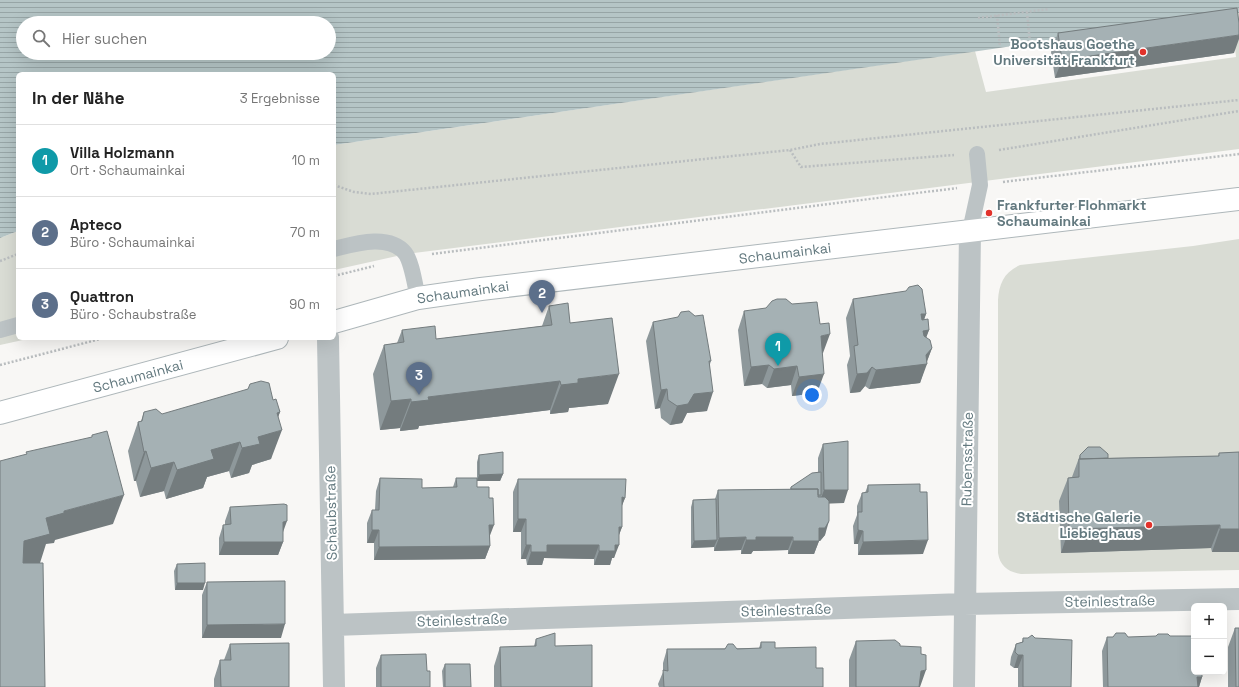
<!DOCTYPE html>
<html lang="de">
<meta charset="utf-8">
<style>
:root{--surface:#fff;--page:#f2f2f2;--text:#222;--muted:#767676;--line:#e0e0e0;--accent:#db2777}
body{margin:0;font-family:"Space Grotesk",sans-serif;background:var(--page);color:var(--text)}
.controls{position:absolute;right:12px;bottom:12px;display:grid;overflow:hidden;border-radius:6px;box-shadow:0 4px 16px #0002}
.controls button{width:36px;height:36px;display:grid;place-items:center;padding:0;border:0;border-bottom:1px solid var(--line);background:var(--surface);color:var(--text);font:20px sans-serif}
.you{position:absolute;left:812px;top:395px;width:14px;height:14px;margin:-10px;border:3px solid #fff;border-radius:50%;background:#1a73e8;box-shadow:0 0 0 6px #1a73e833}
.badge{display:grid;place-items:center;width:26px;height:26px;border-radius:50%;background:var(--accent);color:#fff;font-size:13px;font-weight:700}
.pin{position:absolute;translate:-50% -33px;filter:drop-shadow(0 1px 2px #0008)}
.pin::after{content:'';position:absolute;top:21px;width:14px;height:12px;background:inherit;clip-path:polygon(0 0,100% 0,50% 100%)}
.list{margin:0;padding:0;list-style:none}
h2{display:flex;justify-content:space-between;align-items:center;height:52px;margin:0;padding:0 16px;font-size:17px}
h2 small{font-size:13px;font-weight:400;color:var(--muted)}
.list li{display:grid;grid-template-columns:26px 1fr auto;gap:12px;align-items:center;box-sizing:border-box;height:72px;padding:0 16px;border-top:1px solid var(--line)}
.list b{display:block;font-size:15px;white-space:nowrap}
.list p{margin:0;font-size:13px;white-space:nowrap;color:var(--muted)}
.list em{font-size:13px;font-style:normal;color:var(--muted)}
.icon{flex:none;width:22px;height:22px;fill:none;stroke:currentColor;stroke-width:2;stroke-linecap:round;stroke-linejoin:round}
.map{position:relative;flex:none;width:1239px;height:687px;overflow:hidden}
.search{position:absolute;background:var(--surface);box-shadow:0 4px 16px #0002;left:16px;top:16px;width:320px;height:44px;display:flex;align-items:center;gap:10px;box-sizing:border-box;padding:0 14px;border-radius:22px;color:var(--muted);font-size:15px}
.panel{position:absolute;background:var(--surface);box-shadow:0 4px 16px #0002;left:16px;top:72px;width:320px;height:268px;border-radius:6px}
.map>svg:first-child{display:block}
</style>
<div class="map">
<svg width="1239" height="687" viewBox="0 0 1239 687">
<defs>
<pattern id="water-rules" width="6" height="5" patternUnits="userSpaceOnUse"><rect width="6" height="5" fill="#b5c5c6"/><path d="M0 2.5h6" fill="none" stroke="#97a5a6"/></pattern>
</defs>
<rect width="100%" height="100%" fill="#f8f7f5"/>
<path fill="#d9dcd4" d="M1239,13v136l-833,105 -72,16v-125l641,-94 11,41 250,-35 -5,-43z
M18,231v107h14l-32,7v-107z
M1239,239v331l-218,4c-13,-2 -21,-8 -23,-21v-253c1,-16 6,-28 22,-35l173,-19z"/>
<path fill="url(#water-rules)" fill-rule="evenodd" d="M0,0h1239v13l-905,132v-71h-316v157l-18,7zM23,23h306v30h-306z"/>
<g fill="none" stroke-linecap="round" stroke-linejoin="round">
<defs>
<path id="secondary" d="M334,322l84,-24 63,-9 758,-90
M0,413l277,-75"/>
</defs>
<use href="#secondary" stroke="#aeb7ba" stroke-width="24"/>
<path stroke="#b9bdbf" stroke-width="2.5" stroke-dasharray="2 2" stroke-linecap="butt" d="M1027,12l3,31
M997,15l3,32
M978,18l71,-9
M790,150l11,17 153,-12
M999,150l240,-39
M1003,182l236,-28
M334,185l20,7 17,2 419,-44 30,-6 419,-44
M432,254l525,-66
M0,261l18,-7
M334,276l40,-10
M0,365l104,-27"/>
<path stroke="#bcc3c5" stroke-width="16" d="M970,231l10,-46 -3,-31
M334,249c20,-5 55,-16 71,4 7,9 10,33 13,45
M0,330l18,-5"/>
<path stroke="#bcc3c5" stroke-width="22" d="M328,338l6,349
M333,625l631,-21 275,-5
M964,687l6,-456"/>
<use href="#secondary" stroke="#fff" stroke-width="22"/>
</g>
<path fill="#8e989b" d="M1058,33l176,20 -179,25 -4,-26z
M853,299l73,15 -2,6 5,10 -3,7 6,11 -5,13 -7,22 -51,6 -4,-3 -5,6 -10,1 -3,-28 3,-9 -4,-38z
M549,306l21,17 38,81 -39,4 -1,4 -18,2v-4l-131,16 -1,3 -18,2v-3l-20,2 -7,-56 11,-29 13,-2 5,-13 34,9 106,-13z
M744,311l79,42h-1l-5,40 -25,3 -1,-11 -24,3 -5,-4 -18,2 -6,-56z
M653,322l58,39 -1,3 -3,47 -20,2 -5,10 -12,2 -9,-7 -1,-10 -5,1 -9,-68z
M273,400l7,12 -2,5 -7,42 -19,6 -3,8 -18,5 -2,-7 -22,6 -4,11 -37,11 -2,-8 -24,6 -4,-16h-2l-6,-30 10,-29 3,-1 3,-9 18,2z
M823,444l21,59h-15l-4,32 -5,6h-1l-5,13h-26v-4l-35,1 -2,3h-10v-4l-27,1v-4l-23,1v-41l2,-7 22,-1 3,-9 72,-1 1,-2 27,-15v-14z
M1239,452v100h-27l-1,-4 -150,5 -2,-52 9,-23 4,-1 8,-22 28,3 110,-2 1,-3z
M479,455l24,19 -3,7h-23v6l13,49v10l-5,13 -111,1v-17h-7v-20l5,-13h3l1,-19 4,-13 42,10 31,-1 3,-9h21v-16z
M518,479l107,19 -3,7v22l-3,8 -5,23h-2l-2,7h-16v-6l-50,-1 -2,7h-15l-1,-6h-5v-27h-8v-40z
M868,485l55,69 -65,1v-11h-4l-1,-18 4,-11v-9l5,-13h3z
M230,507l53,26v9l-5,13h-59v-17l4,-13h2v-4z
M177,564l26,26h-28l-1,-19z
M207,582l74,56h-79v-43z
M1235,628l4,59h-11v-40z
M1107,637h21l66,35 8,5 -3,10h-96l-1,-36z
M1023,638l48,49h-53v-19h-4l-4,-3 1,-8 5,-13 6,-2z
M536,639l19,7 37,41h-98v-21l6,-19 34,-1z
M856,641l44,5 20,41h-71v-27z
M761,642l14,6 41,20 7,19h-164l-1,-3 5,-12v-9l4,-14 92,-1z
M230,644l59,43h-75v-8l6,-19h4z
M381,655l46,16 3,16h-54v-19z
M445,664l26,23h-28l-1,-16z"/>
<path fill="#747c7e" d="M1239,35v4l-5,14 -179,25 7,-18z
M921,314h5l-7,19z
M929,330l-7,19 1,-18z
M830,334l-7,19 -9,2 7,-19z
M932,348l-6,16h1l-7,19 -51,6 7,-19 50,-15z
M769,365l-7,19 -18,2 7,-19z
M797,366l-6,19 -24,3 7,-19z
M872,367l-7,19 -5,6 -10,1 7,-19z
M619,374l-11,30 -39,4 -1,4 -18,2 11,-29 17,-6z
M824,374l-7,19 -25,3 7,-19z
M560,381l-10,29 -131,16 -1,3 -18,2 11,-29 17,-5z
M667,389l-7,19 -5,1 6,-19z
M713,392l-6,19 -20,2 -5,10 -12,2 7,-19 17,-12z
M411,399l-11,29 -20,2 11,-29z
M280,412l-8,21 10,-3 -11,29 -19,6 -3,8 -18,5 11,-30 16,-11 19,-24z
M240,442l-11,29 -22,6 -4,11 -37,11 11,-29 34,-20z
M146,451l-10,30h-2l10,-29z
M174,462l-10,29 -24,6 11,-29z
M503,474l-3,7h-23l2,-6z
M824,490h24l-4,13 -25,1z
M124,495l-11,29 -58,16 -1,3 -8,1 -6,19 -27,7 11,-29 22,-23 18,-7z
M622,497l3,1 -5,13z
M518,519h8l-5,13h-8z
M287,521l-5,14 1,-13z
M829,521l-4,14 -5,6h-1l-5,13h-26l5,-13z
M489,525h5l-5,13z
M1220,525l-9,23 -150,5 8,-24z
M619,527h3l-5,13z
M1220,529h19v23h-27z
M372,530h7l-5,13h-7z
M858,530l5,1 -5,13h-4z
M746,537l-5,13 -27,1 5,-13z
M756,537h37l-5,13 -35,1 -2,3h-10l5,-14z
M717,540l-3,7 -23,1 3,-7z
M928,540l-5,14 -65,1 5,-13z
M224,542h59l-5,13h-59z
M526,545h5l-5,14h-5z
M547,545h52l-5,14 -50,-1 -2,7h-15l4,-13z
M615,545h4l-5,13h-2l-2,7h-16l5,-14z
M490,546l-5,13 -111,1 5,-13z
M177,583h28l-2,7h-28z
M285,624l-4,14h-79l5,-13z
M1018,655h5l-5,13h-4z
M926,670l-6,17h-5l6,-16z
M1197,677h5l-3,10h-5z"/>
<path fill="#a5b1b4" stroke="#747c7e" d="M1237,8l2,15v12l-177,25 -4,-27z
M918,285l4,4 4,25h-5l1,6 6,-1 1,11 -6,1 1,5 6,4 2,8 -6,7 1,9 -51,6 -4,-3 -5,6 -10,1 -3,-28 4,-1 -5,-46 53,-8 3,-4z
M777,299h9l6,5 25,-2 3,22 9,-1 1,11 -9,2 3,38 -25,3 -2,-11 -23,3 -5,-4 -18,2 -7,-56 22,-3 6,-7z
M568,303l2,20 42,-5 7,56 -41,5v4l-17,2 -1,-4 -132,16 1,3 -18,2v-3l-20,2 -7,-56 20,-3 -2,-12 33,-4 1,13 116,-14 -3,-19z
M689,311l6,5 8,-1 8,46h-2l4,31 -19,2 -6,10 -11,2 -9,-6 -1,-11 -6,1 -8,-68 25,-5 3,-5z
M261,381l8,2 4,17 3,-1 4,13 -3,1 5,17 -24,7 2,7 -18,4 -2,-6 -29,8 3,9 -37,11 -3,-8 -23,6 -5,-17 -2,1 -6,-30 4,-1 2,-9 12,-3 6,5 86,-25 2,-5z
M107,431l17,64 -60,16v2l-18,5 4,16 -26,7 -1,22h20l2,124h-45v-226l27,-7 -1,-2 66,-15v-2z
M848,441v49h-24l-1,-46z
M1088,447h12l8,7v4l-28,1v-4z
M503,452v22l-24,1v-20z
M1239,452v77h-19v-4l-151,4 -1,-51 11,-1v-18l140,-3v-3z
M821,472v23h-3v-6h-27v-2l21,-14z
M380,478l42,1v9l35,-1 -1,-9h21v9h12v11h4l1,27h-5l1,21 -111,1v-17h-7v-20h7z
M518,479h108l-1,19 -3,-1v30h-3v18h-4v6h-16v-6h-52v7h-16v-7h-5v-26h-8z
M920,484v8h7l1,48 -65,2v-11l-5,-1v-18h4v-19l6,-1v-7z
M818,489v8h7l4,4v20l-4,7h-6v13h-26v-4h-37v3h-10v-3l-27,1 -1,-48z
M716,499l1,41 -23,1 -1,-41z
M284,504l3,1v16l-4,1v20h-59l-1,-17 8,-1 -1,-17z
M205,563v20h-28v-19z
M285,581v43l-78,1v-43z
M1235,628h4v59h-3z
M555,633v13l37,-1v42h-91l-1,-40 36,-1v-7z
M1116,633h9l3,4 28,-1 2,-2h10l2,2h24v36h8v5h-5l1,10h-90l-1,-50h6z
M1032,635l3,3 37,2 -1,47h-48v-32h-5l-3,-3 1,-8 7,-2v-4h5z
M895,640l5,4v2l21,1v7l5,1v15l-5,1 -2,16h-63v-46z
M761,642h14v6l41,-1v21h7v19h-159l-1,-17 5,1 -1,-22h58l3,-5h5l4,5 24,-1z
M289,643v44h-68l-1,-27h11l-1,-16z
M426,654l1,17h3v16h-49v-32z
M445,664h25l1,23h-26z"/>
<g fill="#e2322b" stroke="#fff" stroke-width="1.5">
<circle cx="1143" cy="52" r="4"/>
<circle cx="989" cy="213" r="4"/>
<circle cx="1149" cy="525" r="4"/>
</g>
<g text-anchor="middle" dominant-baseline="central" stroke-width="4" stroke-linejoin="round" paint-order="stroke">
<g font-size="14" font-weight="bold" fill="#63797f" stroke="#fff" text-anchor="end">
<text x="1135" y="44">Bootshaus Goethe<tspan x="1135" dy="16">Universität Frankfurt</tspan></text>
<text x="997" y="205" text-anchor="start">Frankfurter Flohmarkt<tspan x="997" dy="16">Schaumainkai</tspan></text>
<text x="1141" y="517">Städtische Galerie<tspan x="1141" dy="16">Liebieghaus</tspan></text>
</g>
<g font-size="14" fill="#63797f" stroke="#fff">
<text transform="translate(785 253) rotate(-7)">Schaumainkai</text>
<text transform="translate(463 292) rotate(-8)">Schaumainkai</text>
<text transform="translate(138 376) rotate(-15)">Schaumainkai</text>
<text transform="translate(967 459) rotate(-89)">Rubensstraße</text>
<text transform="translate(331 513) rotate(-91)">Schaubstraße</text>
<text transform="translate(1110 601) rotate(-1)">Steinlestraße</text>
<text transform="translate(786 610) rotate(-2)">Steinlestraße</text>
<text transform="translate(462 620) rotate(-2)">Steinlestraße</text>
</g>
</g>
</svg>
<div class="controls">
<button>+</button>
<button>−</button>
</div>
<div class="you"></div>
<div class="pin badge" style="left:778px;top:366px;background:#0f9aa8">1</div>
<div class="pin badge" style="left:542px;top:313px;background:#5c6f8a">2</div>
<div class="pin badge" style="left:419px;top:395px;background:#5c6f8a">3</div>
<div class="search"><svg class="icon" aria-label="search" viewBox="0 0 24 24"><circle cx="10" cy="10" r="6"/><path d="M15 15l6 6"/></svg>Hier suchen</div>
<section class="panel">
<h2>In der Nähe<small>3 Ergebnisse</small></h2>
<ul class="list">
<li><span class="badge" style="background:#0f9aa8">1</span><div><b>Villa Holzmann</b><p>Ort · Schaumainkai</p></div><em>10 m</em></li>
<li><span class="badge" style="background:#5c6f8a">2</span><div><b>Apteco</b><p>Büro · Schaumainkai</p></div><em>70 m</em></li>
<li><span class="badge" style="background:#5c6f8a">3</span><div><b>Quattron</b><p>Büro · Schaubstraße</p></div><em>90 m</em></li>
</ul>
</section>
</div>
